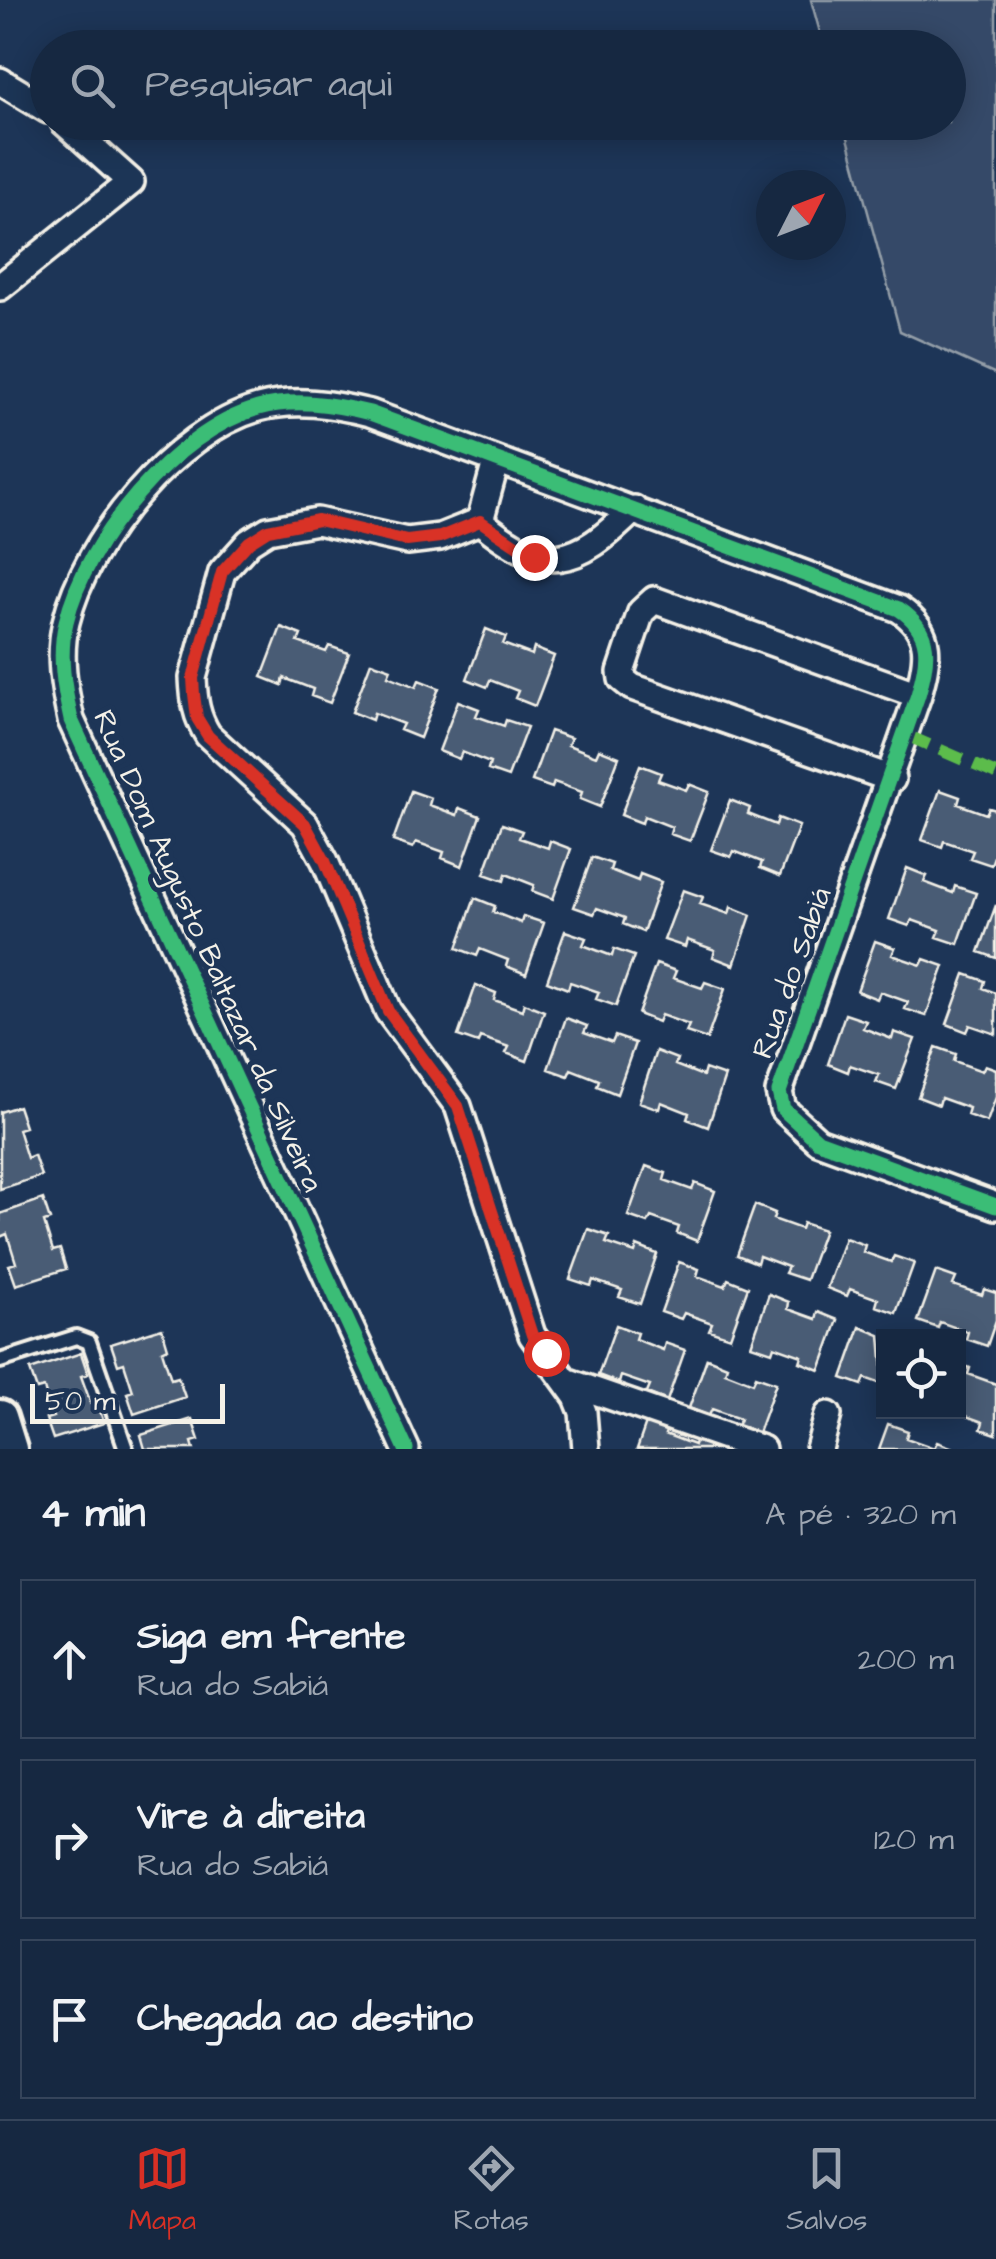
<!DOCTYPE html>
<html lang="pt">
<meta charset="utf-8">
<style>
:root{--surface:#162841;--page:#23344c;--text:#f1f3f6;--muted:#9ea6b1;--line:#35445a;--accent:#d93025}
body{margin:0;font-family:"Architects Daughter",sans-serif;background:var(--page);color:var(--text)}
.controls{position:absolute;right:30px;bottom:30px;display:grid;overflow:hidden;border-radius:0px;box-shadow:0 5px 25px #0003}
.controls button{width:90px;height:90px;display:grid;place-items:center;padding:0;border:0;border-bottom:2px solid var(--line);background:var(--surface);color:var(--text);font:50px sans-serif}
.compass{position:absolute;left:756px;top:170px;width:90px;height:90px;border-radius:50%;background:var(--surface);box-shadow:0 5px 25px #0003;rotate:48deg}
.scale{position:absolute;left:30px;bottom:25px;width:195px;box-sizing:border-box;padding-left:10px;border:5px solid #f4f1e8;border-top:0;font-size:28px;line-height:35px;white-space:nowrap;color:#f4f1e8;-webkit-text-stroke:8px #1d3557;paint-order:stroke}
.stop{position:absolute;width:30px;height:30px;margin:-22px;border:8px solid #d93025;border-radius:50%;background:#fff}
.stop.end{background:#d93025;border-color:#fff;box-shadow:0 2px 10px #0008}
.list{margin:0;padding:0;list-style:none}
h2{display:flex;justify-content:space-between;align-items:center;height:130px;margin:0;padding:0 40px;font-size:42px}
h2 small{font-size:32px;font-weight:400;color:var(--muted)}
.list li{display:grid;grid-template-columns:65px 1fr auto;gap:30px;align-items:center;box-sizing:border-box;height:160px;margin:0 20px 20px;padding:0 20px;border:2px solid var(--line);border-radius:0px}
.list b{display:block;font-size:38px;white-space:nowrap}
.list p{margin:0;font-size:32px;white-space:nowrap;color:var(--muted)}
.list em{font-size:32px;font-style:normal;color:var(--muted)}
.icon{flex:none;width:55px;height:55px;fill:none;stroke:currentColor;stroke-width:2;stroke-linecap:round;stroke-linejoin:round}
.map{position:relative;flex:none;width:996px;height:1449px;overflow:hidden}
.search{position:absolute;background:var(--surface);box-shadow:0 5px 25px #0003;left:30px;right:30px;top:30px;height:110px;display:flex;align-items:center;gap:25px;box-sizing:border-box;padding:0 35px;border-radius:55px;color:var(--muted);font-size:38px}
.sheet{height:670px;background:var(--surface)}
nav{display:flex;justify-content:space-around;align-items:center;box-sizing:border-box;height:140px;border-top:2px solid var(--line);background:var(--surface);font-size:28px;color:var(--muted)}
nav a{display:grid;justify-items:center;gap:5px}
nav .on{color:var(--accent)}
.map>svg:first-child{display:block}
</style>
<div class="map">
<svg width="996" height="1449" viewBox="0 0 996 1449">
<rect width="100%" height="100%" fill="#1d3557"/>
<filter id="ink" filterUnits="userSpaceOnUse"><feTurbulence type="fractalNoise" baseFrequency=".01" numOctaves="2"/><feDisplacementMap in="SourceGraphic" scale="20" xChannelSelector="R" yChannelSelector="G"/><feConvolveMatrix kernelMatrix="1 2 1 2 8 2 1 2 1" color-interpolation-filters="sRGB"/></filter>
<g filter="url(#ink)">
<path fill="#354a67" stroke="#949ea8" stroke-width="2.5" d="M811,0h185v374l-96,-43 -56,-208 104,-1v-74l-124,-1z"/>
<path fill="#485b74" stroke="#f4f1e8" stroke-width="2.5" d="M281,627l20,8 -3,7 28,10 3,-6 20,7 -19,50 -19,-7 2,-7 -29,-11 -2,7 -20,-8z
M486,629l20,8 -3,7 29,11 2,-7 20,8 -19,50 -20,-8 3,-7 -28,-11 -3,7 -20,-8z
M371,662l20,7 -3,7 28,11 3,-7 20,8 -19,50 -20,-8 3,-6 -29,-11 -2,7 -20,-8z
M458,701l21,8 -3,7 28,10 2,-6 21,7 -19,50 -20,-7 2,-7 -28,-11 -3,7 -20,-8z
M550,731l21,7 -3,7 28,11 3,-7 20,8 -19,50 -20,-8 2,-7 -28,-10 -2,6 -20,-7z
M640,765l21,8 -3,7 28,10 3,-6 20,8 -19,49 -20,-7 2,-7 -28,-11 -2,7 -21,-8z
M940,790l20,7 -2,7 28,10 3,-6 7,2v41l-5,14 -21,-7 3,-7 -29,-10 -2,6 -20,-7z
M411,791l20,7 -2,7 28,10 2,-7 21,8 -18,50 -20,-8 2,-6 -28,-10 -3,6 -20,-7z
M730,800l20,8 -2,6 28,11 2,-7 21,8 -19,50 -20,-8 2,-6 -28,-11 -3,6 -20,-7z
M502,824l20,7 -3,7 29,10 2,-7 21,8 -18,50 -21,-8 2,-6 -28,-11 -2,7 -20,-7z
M592,857l20,7 -2,6 28,11 2,-7 21,8 -18,50 -20,-8 2,-6 -28,-10 -3,6 -20,-7z
M907,868l20,8 -3,6 29,11 2,-7 21,7 -18,51 -21,-7 3,-7 -28,-10 -3,6 -20,-7z
M683,890l20,7 -3,7 29,10 2,-7 20,8 -17,50 -21,-8 2,-7 -28,-10 -2,7 -21,-7z
M475,898l20,8 -2,6 28,11 2,-7 21,7 -18,51 -20,-8 2,-6 -28,-11 -3,7 -20,-8z
M996,905v53l-17,-6z
M565,931l21,7 -3,7 29,11 2,-7 20,7 -18,50 -20,-7 3,-7 -29,-10 -2,7 -21,-8z
M875,941l20,7 -3,7 29,10 3,-6 20,7 -18,50 -21,-7 3,-7 -28,-10 -3,7 -20,-8z
M656,964l20,7 -3,7 29,10 3,-6 20,7 -18,50 -21,-7 3,-7 -28,-10 -3,7 -20,-8z
M965,974l20,7 -2,7 13,5v41l-26,-9 -3,7 -20,-8z
M476,985l20,8 -2,7 28,10 2,-7 20,8 -17,50 -21,-8 3,-6 -29,-10 -2,6 -20,-7z
M845,1014l21,7 -3,7 29,11 2,-7 21,7 -19,50 -20,-7 3,-7 -29,-10 -2,7 -20,-8z
M566,1018l21,8 -3,7 28,10 3,-7 20,7 -18,51 -20,-8 2,-6 -28,-11 -3,7 -20,-7z
M936,1047l20,7 -2,7 28,10 3,-6 11,4v28l-9,25 -20,-7 2,-7 -28,-10 -2,7 -21,-8z
M656,1051l21,8 -2,6 28,11 2,-7 20,7 -17,51 -21,-8 2,-6 -28,-11 -2,7 -20,-7z
M18,1106l7,21 -7,2 9,29 7,-3 7,21 -41,13v-77z
M646,1166l20,7 -2,7 28,10 3,-7 20,8 -18,50 -20,-8 2,-6 -28,-10 -3,6 -20,-7z
M43,1199l7,21 -6,2 9,29 7,-2 6,20 -50,16 -7,-20 7,-2 -9,-29 -7,3v-23z
M755,1205l20,8 -2,6 28,10 2,-6 21,7 -18,50 -21,-7 3,-6 -29,-11 -2,7 -20,-8z
M588,1229l21,7 -3,7 29,10 2,-7 20,8 -17,50 -21,-7 3,-7 -29,-10 -2,6 -21,-7z
M845,1238l20,7 -2,7 28,10 3,-6 20,7 -18,50 -20,-7 2,-7 -28,-10 -3,7 -20,-8z
M679,1262l20,7 -2,7 28,10 3,-7 20,8 -18,50 -21,-7 3,-7 -28,-10 -3,6 -20,-7z
M936,1271l20,7 -3,7 29,10 2,-6 12,4v27l-9,26 -21,-7 2,-7 -28,-10 -2,6 -20,-7z
M769,1294l20,8 -1,7 28,10 2,-7 20,8 -18,50 -20,-8 2,-6 -28,-10 -2,6 -21,-7z
M616,1325l21,8 -2,6 28,11 2,-7 20,7 -18,51 -20,-8 3,-7 -29,-10 -2,7 -21,-8z
M860,1327l20,8 4,50 -19,-7 -3,7 -20,-7z
M162,1328l6,20 -6,3 9,28 7,-2 7,20 -51,17 -7,-21 6,-2 -9,-28 -6,2 -7,-21z
M81,1353l7,21 -7,2 10,28 6,-2 7,21 -51,16 -7,-20 7,-2 -9,-29 -7,2 -7,-20z
M707,1358l20,8 -2,6 28,11 3,-7 20,7 -18,50 -21,-7 3,-7 -28,-10 -3,7 -20,-8z
M958,1363l12,5 -2,6 28,10v50l-15,-5 2,-7 -28,-10z
M192,1419l7,21 -7,2 2,7h-49l-4,-14z
M647,1420l21,7 -3,7 29,11 2,-7 20,7 -1,4h-78z
M888,1424l20,7 -2,7 28,10 3,-6 19,7h-77z"/>
<g fill="none" stroke-linecap="round" stroke-linejoin="round">
<defs>
<path id="service" d="M0,1361l76,-24 13,5 37,107"/>
<path id="minor" d="M0,81l48,29
M0,287l131,-105 -67,-60
M496,462l-16,59 -40,16 -33,4 -90,-20 -49,9 -19,12 -27,30 -29,106c1,22 3,38 15,57l97,89 20,37 63,150 70,95 74,229 45,62 6,15 3,37
M480,521c66,55 95,46 154,-12
M892,779l-260,-92 -10,-8 -1,-7 20,-60 13,-12 264,95
M566,1381l196,68
M406,1449l-335,-729c-7,-32 -13,-65 -5,-98 19,-82 109,-190 192,-214 37,-10 75,-4 112,5l529,196c35,23 29,50 19,86l-139,397 4,17 35,32 178,65
M819,1449l9,-34"/>
<path id="tertiary" d="M0,1417l10,32"/>
</defs>
<use href="#service" stroke="#f4f1e8" stroke-width="20"/>
<use href="#minor" stroke="#f4f1e8" stroke-width="32"/>
<use href="#tertiary" stroke="#f4f1e8" stroke-width="40"/>
<use href="#service" stroke="#1d3557" stroke-width="12"/>
<use href="#minor" stroke="#1d3557" stroke-width="25"/>
<use href="#tertiary" stroke="#1d3557" stroke-width="32"/>
<path stroke="#5cbc4b" stroke-width="12" stroke-dasharray="25 12" stroke-linecap="butt" d="M906,735l90,39"/>
<defs>
<path id="cycleway" d="M406,1449l-335,-729c-7,-32 -13,-65 -5,-98 19,-82 109,-190 192,-214 37,-10 75,-4 112,5l529,196c35,23 29,50 19,86l-139,397 4,17 35,32 178,65"/>
</defs>
<use href="#cycleway" stroke="#1d3557" stroke-width="21"/>
<use href="#cycleway" stroke="#3abd76" stroke-width="15"/>
</g>
</g>
<g fill="none" stroke-linecap="round" stroke-linejoin="round" filter="url(#ink)">
<path stroke="#d93025" stroke-width="12" d="M534,557l-54,-36 -40,16 -33,4 -89,-21 -50,10 -19,12 -27,30 -29,106 1,16 3,24 11,18 97,88 20,37 63,150 70,95 74,229 14,18"/>
</g>
<g text-anchor="middle" dominant-baseline="central" stroke-width="10" stroke-linejoin="round" paint-order="stroke">
<g font-size="30" fill="#f4f1e8" stroke="#1d3557">
<text transform="translate(208 951) rotate(66)">Rua Dom Augusto Baltazar da Silveira</text>
<text transform="translate(792 973) rotate(-70)">Rua do Sabiá</text>
</g>
</g>
</svg>
<div class="controls">
<button><svg class="icon" aria-label="locate" viewBox="0 0 24 24"><circle cx="12" cy="12" r="6"/><path d="M12 2v4M12 18v4M2 12h4M18 12h4"/></svg></button>
</div>
<svg class="compass" viewBox="-18 -18 36 36"><path d="M0-13l5 13h-10z" fill="#e53935"/><path d="M0 13l5-13h-10z" fill="#9ea6b1"/></svg>
<div class="scale">50 m</div>
<div class="stop" style="left:546px;top:1353px"></div>
<div class="stop end" style="left:534px;top:557px"></div>
<div class="search"><svg class="icon" aria-label="search" viewBox="0 0 24 24"><circle cx="10" cy="10" r="6"/><path d="M15 15l6 6"/></svg>Pesquisar aqui</div>
</div>
<section class="sheet">
<h2>4 min<small>A pé · 320 m</small></h2>
<ul class="list">
<li><svg class="icon" aria-label="ahead" viewBox="0 0 24 24"><path d="M12 20V5M6 11l6-6 6 6"/></svg><div><b>Siga em frente</b><p>Rua do Sabiá</p></div><em>200 m</em></li>
<li><svg class="icon" aria-label="right" viewBox="0 0 24 24"><path d="M7 20v-9h11M14 6l5 5-5 5"/></svg><div><b>Vire à direita</b><p>Rua do Sabiá</p></div><em>120 m</em></li>
<li><svg class="icon" aria-label="arrive" viewBox="0 0 24 24"><path d="M6 21V4h12l-3 4 3 4H6"/></svg><div><b>Chegada ao destino</b></div></li>
</ul>
</section>
<nav>
<a class="on"><svg class="icon" aria-label="map" viewBox="0 0 24 24"><path d="M3 6l6-2 6 2 6-2v14l-6 2-6-2-6 2zM9 4v14M15 6v14"/></svg>Mapa</a>
<a><svg class="icon" aria-label="directions" viewBox="0 0 24 24"><path d="M12 3l9 9-9 9-9-9zM9 14v-3h6M13 9l2 2-2 2"/></svg>Rotas</a>
<a><svg class="icon" aria-label="saved" viewBox="0 0 24 24"><path d="M7 4h10v16l-5-4-5 4z"/></svg>Salvos</a>
</nav>
